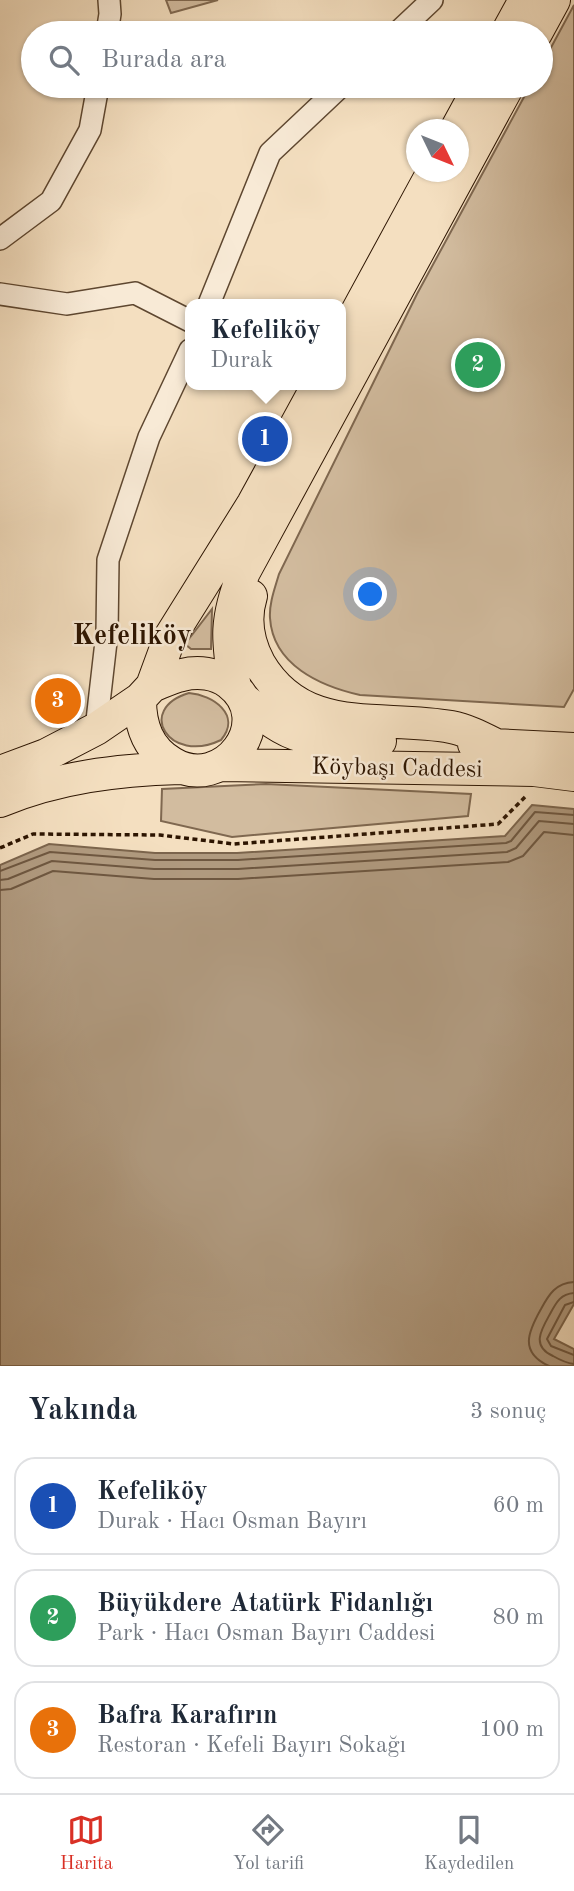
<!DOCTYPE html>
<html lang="tr">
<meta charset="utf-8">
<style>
:root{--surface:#fff;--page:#f2f2f3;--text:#1f2937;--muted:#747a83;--line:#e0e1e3;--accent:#d93025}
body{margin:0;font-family:"Old Standard TT",serif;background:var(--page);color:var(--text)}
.compass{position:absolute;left:406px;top:119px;width:63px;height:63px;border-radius:50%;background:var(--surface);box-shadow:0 2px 5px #0004;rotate:133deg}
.you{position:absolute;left:371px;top:595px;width:24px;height:24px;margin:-18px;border:5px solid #fff;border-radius:50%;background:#1a73e8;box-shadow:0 0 0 10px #1a73e833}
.badge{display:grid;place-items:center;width:46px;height:46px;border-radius:50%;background:var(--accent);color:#fff;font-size:23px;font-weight:700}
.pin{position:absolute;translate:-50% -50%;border:4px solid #fff;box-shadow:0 2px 7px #0006}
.popup{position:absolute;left:185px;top:299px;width:161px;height:91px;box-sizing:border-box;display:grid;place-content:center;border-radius:14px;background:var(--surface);filter:drop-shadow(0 2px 5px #0005);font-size:23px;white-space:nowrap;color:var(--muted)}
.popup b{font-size:26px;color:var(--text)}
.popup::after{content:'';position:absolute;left:50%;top:100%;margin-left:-14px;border:14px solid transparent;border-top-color:var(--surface)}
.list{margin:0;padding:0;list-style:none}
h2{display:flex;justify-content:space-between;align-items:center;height:91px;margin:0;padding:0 28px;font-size:30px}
h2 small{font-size:23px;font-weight:400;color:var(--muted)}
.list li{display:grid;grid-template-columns:46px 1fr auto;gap:21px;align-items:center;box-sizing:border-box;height:98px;margin:0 14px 14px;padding:0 14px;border:2px solid var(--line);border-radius:21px}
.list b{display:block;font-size:26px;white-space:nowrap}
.list p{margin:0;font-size:23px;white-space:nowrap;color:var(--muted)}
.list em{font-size:23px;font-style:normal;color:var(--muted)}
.icon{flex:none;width:38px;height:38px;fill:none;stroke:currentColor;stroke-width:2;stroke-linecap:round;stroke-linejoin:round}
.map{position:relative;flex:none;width:574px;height:1366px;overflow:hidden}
.search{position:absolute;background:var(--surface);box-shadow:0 2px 5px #0004;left:21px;right:21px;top:21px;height:77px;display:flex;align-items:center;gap:18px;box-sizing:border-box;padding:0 24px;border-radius:38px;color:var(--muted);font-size:26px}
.sheet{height:427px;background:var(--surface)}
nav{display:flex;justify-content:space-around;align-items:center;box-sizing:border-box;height:98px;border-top:2px solid var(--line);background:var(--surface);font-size:19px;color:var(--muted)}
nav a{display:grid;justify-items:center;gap:4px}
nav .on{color:var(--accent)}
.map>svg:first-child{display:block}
</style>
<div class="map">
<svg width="574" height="1366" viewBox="0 0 574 1366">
<rect width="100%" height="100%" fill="#f4dfc0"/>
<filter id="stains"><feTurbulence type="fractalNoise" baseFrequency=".00286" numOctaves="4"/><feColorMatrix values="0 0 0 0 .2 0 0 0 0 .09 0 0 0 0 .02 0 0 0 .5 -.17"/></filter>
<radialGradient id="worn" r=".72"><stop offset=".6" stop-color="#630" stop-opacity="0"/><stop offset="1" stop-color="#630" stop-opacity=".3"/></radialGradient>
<path fill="#d2bc9f" stroke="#7f6850" stroke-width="2" d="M166,0h52l-47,13z
M574,5v684l-10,18 -204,-12c-40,-9 -87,-30 -90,-77 -1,-15 5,-30 9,-44l138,-280 113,-208h11v-20z
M212,609l-1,40h-20l-6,-5z
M189,693c24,2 53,22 32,47 -52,25 -86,-31 -32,-47z
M266,784l205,10 -3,22 -236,21 -71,-16 1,-32z"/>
<path fill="#b09a7f" stroke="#7b644c" stroke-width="2" d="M532,805l42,4v495l-20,35 20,10v17h-574v-501l49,-21 106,9h82l268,-17z"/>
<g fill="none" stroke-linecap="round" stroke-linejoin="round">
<path stroke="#6e5740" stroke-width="2" d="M0,871l50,-19 105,8h83l268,-17 5,-2 24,-29 39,3
M0,880l8,-1 44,-18 102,8h84l269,-17 9,-4 23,-27 35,3
M0,890l11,-1 42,-18 101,8h84l270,-17 15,-6 21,-24 30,3
M574,1293c-14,1 -18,10 -24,21 -9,16 -19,32 3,42 7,4 13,7 21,8
M574,1302l-9,3 -18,34 4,7 23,9
M549,1366c-30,-14 -21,-34 -8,-57 8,-15 15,-26 33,-27"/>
<defs>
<path id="street" d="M107,33l3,-19 -1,-14
M397,33l35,-33
M0,239l51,-38 39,-71 8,-44
M0,294l67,10 68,-11 55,28
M209,304l61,-151 71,-67
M96,729l11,-96 1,-73 41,-123 41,-87"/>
<path id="primary" d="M507,33l18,-33
M536,33l18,-33
M456,130l24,-44
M340,343l93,-171
M251,596c-7,22 -3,46 8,67 44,75 121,51 192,64 16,3 31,11 45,18
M235,688c-8,-49 -10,-69 9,-116l264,-486
M140,699c0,27 8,50 32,64 51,31 107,-42 57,-80 -13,-10 -31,-12 -47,-8 -10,2 -20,7 -30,11
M246,701c17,14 34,29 56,35 24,7 53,4 78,5
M474,744l100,5
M220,765l314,5 40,5
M0,772l46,-17 50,-26 44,-30 12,-13 18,-49 83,-133 65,-119
M0,801c58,-24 117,-31 180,-33"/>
</defs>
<use href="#street" stroke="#5e4730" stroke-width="24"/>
<use href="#primary" stroke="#2c1400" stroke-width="34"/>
<path stroke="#2c1400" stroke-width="3.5" stroke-dasharray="5 3.5" stroke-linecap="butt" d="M0,848l33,-14 127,1 74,9 264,-20 27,-27"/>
<use href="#street" stroke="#f8ead6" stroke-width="21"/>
<use href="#primary" stroke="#f4dfc0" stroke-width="32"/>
</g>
<g text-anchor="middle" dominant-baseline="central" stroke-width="5" stroke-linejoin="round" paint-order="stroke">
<g font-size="24" fill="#2c1400" stroke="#f8ead6">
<text transform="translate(397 769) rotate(1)">Köybaşı Caddesi</text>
</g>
<g font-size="28" font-weight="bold" fill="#2c1400" stroke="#f8ead6">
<text x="132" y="637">Kefeliköy</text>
</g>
</g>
<rect width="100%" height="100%" filter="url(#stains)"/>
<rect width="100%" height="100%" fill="url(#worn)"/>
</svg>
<svg class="compass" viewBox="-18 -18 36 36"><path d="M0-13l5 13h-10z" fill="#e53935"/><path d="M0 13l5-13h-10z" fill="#747a83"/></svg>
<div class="you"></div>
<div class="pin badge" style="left:265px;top:439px;background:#1a4fb4">1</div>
<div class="popup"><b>Kefeliköy</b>Durak</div>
<div class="pin badge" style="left:478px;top:365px;background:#2e9e5b">2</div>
<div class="pin badge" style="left:58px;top:701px;background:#e8710a">3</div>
<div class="search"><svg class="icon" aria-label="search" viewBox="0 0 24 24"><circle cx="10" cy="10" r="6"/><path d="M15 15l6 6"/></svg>Burada ara</div>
</div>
<section class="sheet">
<h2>Yakında<small>3 sonuç</small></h2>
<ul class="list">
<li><span class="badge" style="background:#1a4fb4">1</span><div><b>Kefeliköy</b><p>Durak · Hacı Osman Bayırı</p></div><em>60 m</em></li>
<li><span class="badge" style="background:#2e9e5b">2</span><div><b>Büyükdere Atatürk Fidanlığı</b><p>Park · Hacı Osman Bayırı Caddesi</p></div><em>80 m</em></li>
<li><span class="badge" style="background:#e8710a">3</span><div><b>Bafra Karafırın</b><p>Restoran · Kefeli Bayırı Sokağı</p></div><em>100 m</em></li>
</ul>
</section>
<nav>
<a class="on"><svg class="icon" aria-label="map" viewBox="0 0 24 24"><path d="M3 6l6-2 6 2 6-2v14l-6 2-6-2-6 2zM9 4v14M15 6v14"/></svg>Harita</a>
<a><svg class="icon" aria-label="directions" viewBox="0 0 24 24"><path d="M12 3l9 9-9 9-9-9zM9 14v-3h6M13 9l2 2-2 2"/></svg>Yol tarifi</a>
<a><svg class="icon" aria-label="saved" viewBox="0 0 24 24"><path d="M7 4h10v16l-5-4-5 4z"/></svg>Kaydedilen</a>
</nav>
